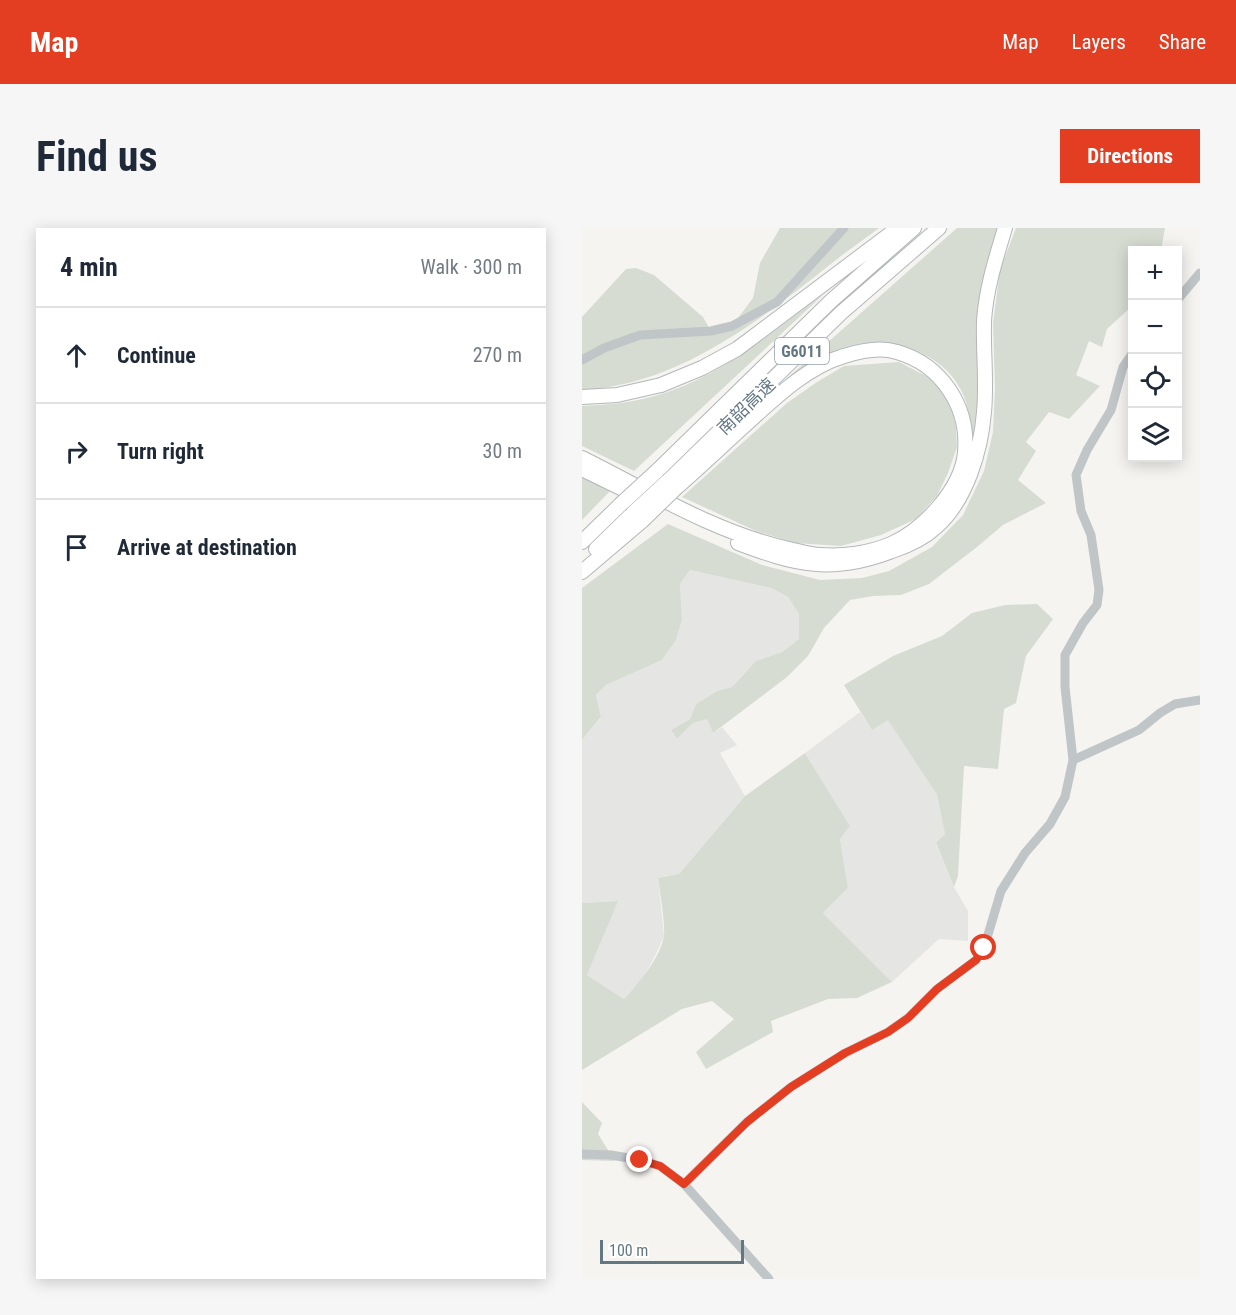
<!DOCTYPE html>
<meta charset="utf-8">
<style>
:root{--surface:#fff;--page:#f6f6f7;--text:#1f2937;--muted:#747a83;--line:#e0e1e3;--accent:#e33d22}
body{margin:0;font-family:"Roboto Condensed","Noto Sans SC",sans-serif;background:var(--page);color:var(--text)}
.controls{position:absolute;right:18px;top:18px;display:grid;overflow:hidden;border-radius:0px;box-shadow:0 3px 15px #0003}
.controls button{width:54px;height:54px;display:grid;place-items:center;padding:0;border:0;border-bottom:2px solid var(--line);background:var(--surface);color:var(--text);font:30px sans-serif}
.scale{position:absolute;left:18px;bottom:15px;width:144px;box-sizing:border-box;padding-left:6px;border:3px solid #637782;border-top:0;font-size:16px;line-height:21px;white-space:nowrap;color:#637782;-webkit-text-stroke:4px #fff;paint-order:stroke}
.stop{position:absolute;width:18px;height:18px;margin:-14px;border:4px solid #e33d22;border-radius:50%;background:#fff}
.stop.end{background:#e33d22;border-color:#fff;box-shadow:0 2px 6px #0008}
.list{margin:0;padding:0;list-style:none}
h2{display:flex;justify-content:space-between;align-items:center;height:78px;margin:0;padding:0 24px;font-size:26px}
h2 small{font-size:20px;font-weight:400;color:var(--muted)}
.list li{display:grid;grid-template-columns:39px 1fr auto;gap:18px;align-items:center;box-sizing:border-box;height:96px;padding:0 24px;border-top:2px solid var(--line)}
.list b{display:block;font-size:22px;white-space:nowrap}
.list em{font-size:20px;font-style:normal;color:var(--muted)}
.icon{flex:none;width:33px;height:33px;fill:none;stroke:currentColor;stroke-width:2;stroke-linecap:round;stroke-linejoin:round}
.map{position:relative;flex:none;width:618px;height:1051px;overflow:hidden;border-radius:0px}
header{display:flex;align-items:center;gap:36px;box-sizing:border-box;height:84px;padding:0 30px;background:var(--accent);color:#fff}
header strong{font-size:28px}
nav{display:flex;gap:33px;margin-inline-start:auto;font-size:21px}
.intro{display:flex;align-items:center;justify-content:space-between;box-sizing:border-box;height:144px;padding:0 36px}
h1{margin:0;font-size:42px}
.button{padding:15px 27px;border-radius:0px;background:var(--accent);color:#fff;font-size:21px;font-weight:700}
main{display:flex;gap:36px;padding:0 36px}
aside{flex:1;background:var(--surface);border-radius:0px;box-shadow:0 3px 15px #0003}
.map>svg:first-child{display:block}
</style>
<header>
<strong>Map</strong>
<nav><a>Map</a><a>Layers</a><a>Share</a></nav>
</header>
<div class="intro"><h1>Find us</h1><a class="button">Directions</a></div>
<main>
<aside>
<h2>4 min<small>Walk · 300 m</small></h2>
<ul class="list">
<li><svg class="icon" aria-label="ahead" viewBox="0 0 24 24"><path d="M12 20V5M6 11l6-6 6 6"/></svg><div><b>Continue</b></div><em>270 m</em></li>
<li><svg class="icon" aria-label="right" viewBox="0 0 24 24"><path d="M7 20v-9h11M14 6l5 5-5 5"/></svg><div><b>Turn right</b></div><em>30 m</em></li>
<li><svg class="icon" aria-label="arrive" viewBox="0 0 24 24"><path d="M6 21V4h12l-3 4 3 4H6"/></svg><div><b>Arrive at destination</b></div></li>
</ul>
</aside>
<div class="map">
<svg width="618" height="1051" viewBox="0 0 618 1051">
<rect width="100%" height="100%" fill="#f5f4f1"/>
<path fill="#e5e6e4" d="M108,342l81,18 17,9 11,17v25l-17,13 -26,9 -24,26 -15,4 -21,13 -6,15 -19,11 6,9 16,-16 14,-5 6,15 9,-6 15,18 -17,8 25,43 -66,78 -21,4 6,57 -5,13 -15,29 -20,22 -37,-24 30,-74 -35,2v-163l19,-22 -5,-23 10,-10 56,-25 14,-20 6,-20 -2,-36z
M278,484l12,18 16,-11 49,76 8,39 -9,10 18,43 14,24v30l-29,-2 -47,43 -69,-69 25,-25 -8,-49 10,-13 -45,-73z"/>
<path fill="#d6dcd2" d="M198,0h99c-17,13 -35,25 -52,39 -71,56 -150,118 -245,123v-73l44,-48 10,-1 18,7 49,42 8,14 21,-5 21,-28 7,-35z
M375,0h43l-13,36 -10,53v97l-7,47c0,-21 2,-39 -4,-59 -15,-49 -76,-69 -121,-55 -25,7 -48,27 -70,42z
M434,0h149l-4,22h-29v56l-25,23 -5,18 -13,-6 -13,34 24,11 -31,33 -20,-7 -23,30 10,9 -18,29 28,23 -43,22 -26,22 -48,37 -28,11 -28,1 -23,4 -26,28 -16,28 -21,21 -74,56 -6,-14 -14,4 -16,16 -6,-9 19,-11 6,-15 21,-13 15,-4 24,-26 26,-9 17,-13v-25l-11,-17 -17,-9 -81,-18 -10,14 2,36 -6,20 -14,20 -56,25 -10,10 5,22 -19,23v-152l86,-64 94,41 58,15 42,-2 27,-7 43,-24 31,-32 21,-44 9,-39 2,-45 -2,-64 7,-53z
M242,66l-190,177 -52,-25v-40c23,-1 47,-3 69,-9 66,-17 119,-64 173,-103z
M317,134l27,14 13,12 13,19 4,20 1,20 -9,26 -11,23 -21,23 -35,16 -40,11 -46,-3 -39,-12 -74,-34 105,-94 30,-21 27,-16z
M0,247l29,15 -29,30z
M455,376l16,15 -27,37 -10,47 -12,6 -6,60 -34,-3 -6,110 -4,11 -18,-44 9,-9 -8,-39 -49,-75 -16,10 -28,-45 49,-29 49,-20 30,-23 33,-8z
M223,525l45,73 -10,13 8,49 -25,25 69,69 -35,16 -29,1 -57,22 2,11 -67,37 -10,-17 38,-33 -22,-18 -30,8 -100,61v-167l36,-2 -31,74 37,24c15,-16 37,-42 40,-64 1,-15 -4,-42 -6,-57l21,-4 66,-78z
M0,874l20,21 -4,11 17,27 -33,-1z"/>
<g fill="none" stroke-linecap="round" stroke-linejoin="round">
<defs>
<path id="highway" d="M0,169l35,-2 44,-10 41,-17 35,-19 161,-121
M0,230c66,33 134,75 207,91 10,2 21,6 31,6 23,2 50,-2 71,-11 32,-14 71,-55 74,-92 4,-45 -23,-87 -68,-100 -16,-5 -37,-1 -53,4 -38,11 -71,44 -100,70 -22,20 -44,41 -67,61
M0,241l47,23
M75,243l174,-170 83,-73
M87,252l172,-167 98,-85
M0,314l38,-37
M156,315c58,22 94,31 154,8 15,-5 32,-13 44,-24 30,-26 45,-76 48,-115 3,-30 -1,-61 0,-91 2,-32 12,-63 21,-93
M14,321l37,-36
M0,344l60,-51"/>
</defs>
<use href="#highway" stroke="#b3b7b9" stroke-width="16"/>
<path stroke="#c0c5c7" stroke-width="9" d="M596,71l22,-26
M0,132l22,-12 36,-13 71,-4 21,-5 45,-24 67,-74
M491,532l66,-30 21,-17 15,-9 25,-4
M0,926l29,1 29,5 20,6 24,18 85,95
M102,956l63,-62 44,-35 54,-34 43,-21 20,-14 29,-29 39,-29 8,-12 17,-57 24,-38 25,-29 15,-27 8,-37 -8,-73v-32l18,-32 14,-18 2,-15 -8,-55 -10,-24 -5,-36 11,-25 24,-40 12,-43 9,-13"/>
<use href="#highway" stroke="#fff" stroke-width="14"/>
<defs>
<path id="highway-bridge" d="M38,277l37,-34
M51,285l36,-33
M60,293l35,-34"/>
</defs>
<use href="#highway-bridge" stroke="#b3b7b9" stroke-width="16" stroke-linecap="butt"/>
<use href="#highway-bridge" stroke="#fff" stroke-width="14"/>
</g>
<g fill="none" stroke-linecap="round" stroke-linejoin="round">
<path stroke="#e33d22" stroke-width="8" d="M58,932l20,6 24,18 63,-62 44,-35 54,-34 43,-21 20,-14 29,-29 39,-29 8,-12"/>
</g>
<g text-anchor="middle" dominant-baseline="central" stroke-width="6" stroke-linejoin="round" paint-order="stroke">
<rect fill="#fff" stroke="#92a0a8" stroke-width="1.5" x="193" y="110" width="54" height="26" rx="4.5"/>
<g font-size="16" font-weight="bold" fill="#637782">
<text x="220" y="123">G6011</text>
</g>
<g font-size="18" fill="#637782" stroke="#fff">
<text transform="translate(164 178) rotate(-44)">南韶高速</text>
</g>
</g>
</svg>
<div class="controls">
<button>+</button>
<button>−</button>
<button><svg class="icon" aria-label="locate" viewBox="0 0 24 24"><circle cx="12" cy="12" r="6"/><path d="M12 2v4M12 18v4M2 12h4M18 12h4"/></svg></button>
<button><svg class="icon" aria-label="layers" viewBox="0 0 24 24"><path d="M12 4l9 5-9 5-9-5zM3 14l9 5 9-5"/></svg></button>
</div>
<div class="scale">100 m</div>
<div class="stop" style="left:402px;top:720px"></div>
<div class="stop end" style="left:58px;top:932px"></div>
</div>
</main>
